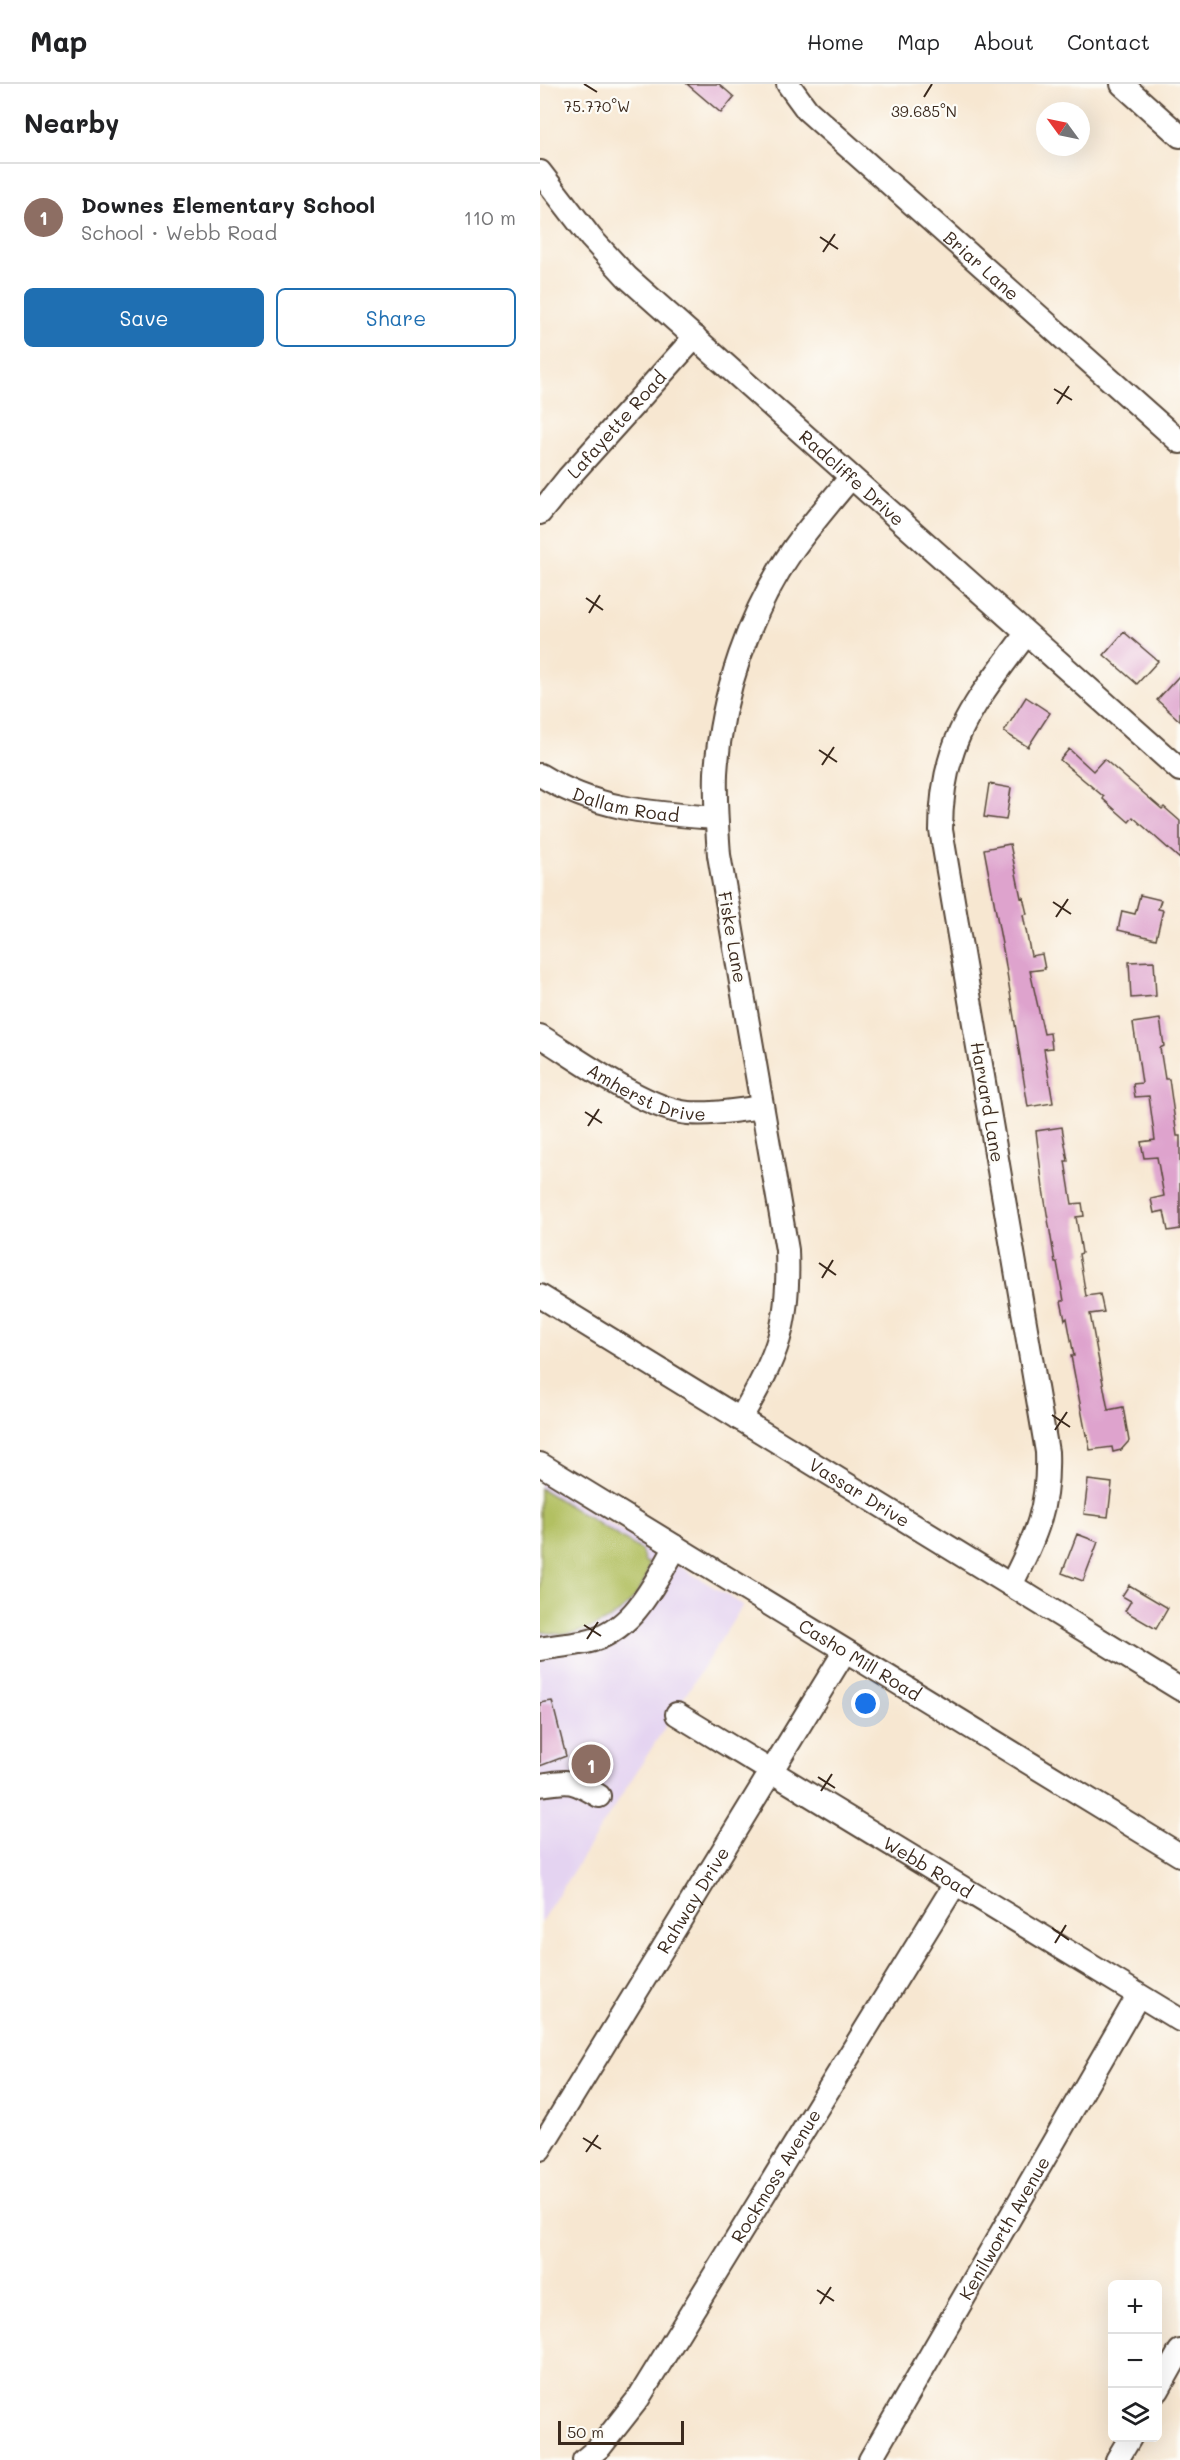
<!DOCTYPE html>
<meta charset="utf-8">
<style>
:root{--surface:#fff;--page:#f2f2f2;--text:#202124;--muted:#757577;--line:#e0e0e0;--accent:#1f6fb2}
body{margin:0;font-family:Mali,sans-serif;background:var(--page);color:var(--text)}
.controls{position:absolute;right:18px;bottom:18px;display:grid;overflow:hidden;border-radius:9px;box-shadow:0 6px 24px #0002}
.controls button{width:54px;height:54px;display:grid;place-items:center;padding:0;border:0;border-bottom:2px solid var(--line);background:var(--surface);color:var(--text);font:30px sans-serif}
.compass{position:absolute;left:496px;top:18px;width:54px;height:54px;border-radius:50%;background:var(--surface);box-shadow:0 6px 24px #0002;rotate:303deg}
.scale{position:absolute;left:18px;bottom:15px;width:126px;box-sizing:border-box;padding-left:6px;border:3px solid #3b2a1e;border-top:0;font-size:16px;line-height:21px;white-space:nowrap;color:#3b2a1e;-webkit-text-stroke:4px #fdfcf7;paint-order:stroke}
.you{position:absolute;left:326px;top:1620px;width:21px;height:21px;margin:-15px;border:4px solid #fff;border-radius:50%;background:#1a73e8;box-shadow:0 0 0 9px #1a73e833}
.badge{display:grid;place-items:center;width:39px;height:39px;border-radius:50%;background:var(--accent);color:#fff;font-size:20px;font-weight:700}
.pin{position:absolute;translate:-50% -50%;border:3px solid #fff;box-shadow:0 2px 6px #0006}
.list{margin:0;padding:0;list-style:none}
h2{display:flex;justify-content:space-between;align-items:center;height:78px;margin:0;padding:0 24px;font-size:26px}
h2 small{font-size:20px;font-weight:400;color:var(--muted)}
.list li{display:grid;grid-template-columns:39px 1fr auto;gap:18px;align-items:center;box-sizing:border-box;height:108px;padding:0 24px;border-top:2px solid var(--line)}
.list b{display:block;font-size:22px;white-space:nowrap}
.list p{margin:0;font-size:20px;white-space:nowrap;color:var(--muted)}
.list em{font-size:20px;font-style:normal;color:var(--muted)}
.actions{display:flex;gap:12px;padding:18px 24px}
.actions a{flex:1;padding:14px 0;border:2px solid var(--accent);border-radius:9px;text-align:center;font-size:21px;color:var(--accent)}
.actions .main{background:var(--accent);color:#fff}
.icon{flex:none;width:33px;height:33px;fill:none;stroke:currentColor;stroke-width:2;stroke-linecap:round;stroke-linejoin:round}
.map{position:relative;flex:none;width:640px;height:2376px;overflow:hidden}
header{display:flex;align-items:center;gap:36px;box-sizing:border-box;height:84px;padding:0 30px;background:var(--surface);border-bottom:2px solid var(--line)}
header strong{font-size:28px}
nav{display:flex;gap:33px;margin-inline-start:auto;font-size:21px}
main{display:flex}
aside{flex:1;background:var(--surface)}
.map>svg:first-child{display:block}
</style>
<header>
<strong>Map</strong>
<nav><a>Home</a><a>Map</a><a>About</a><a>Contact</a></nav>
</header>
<main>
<aside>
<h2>Nearby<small></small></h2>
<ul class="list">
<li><span class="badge" style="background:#8d6e63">1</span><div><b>Downes Elementary School</b><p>School · Webb Road</p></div><em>110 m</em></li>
</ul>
<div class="actions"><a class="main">Save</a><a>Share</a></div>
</aside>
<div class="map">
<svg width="640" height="2376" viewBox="0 0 640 2376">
<rect width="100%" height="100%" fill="#fdfcf7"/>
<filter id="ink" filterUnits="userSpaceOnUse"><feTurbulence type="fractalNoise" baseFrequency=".0167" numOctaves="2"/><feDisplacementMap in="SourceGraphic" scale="12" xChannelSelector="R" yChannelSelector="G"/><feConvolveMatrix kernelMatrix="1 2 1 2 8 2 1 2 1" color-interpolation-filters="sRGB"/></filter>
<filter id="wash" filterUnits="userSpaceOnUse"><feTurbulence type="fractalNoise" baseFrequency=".008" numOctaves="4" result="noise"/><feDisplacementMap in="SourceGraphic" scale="24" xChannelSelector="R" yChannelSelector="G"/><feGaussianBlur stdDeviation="1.35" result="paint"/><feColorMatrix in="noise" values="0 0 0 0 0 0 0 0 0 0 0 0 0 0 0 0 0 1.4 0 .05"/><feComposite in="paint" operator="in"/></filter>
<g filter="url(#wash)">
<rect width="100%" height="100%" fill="#f7e7d1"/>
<path fill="#e4d3f1" d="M0,1397l203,124 -203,318z"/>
<path fill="#b2c062" stroke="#767540" stroke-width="1.5" d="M0,1404l101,62 4,12 4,1c-4,46 -66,81 -109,68z"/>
<g id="blocks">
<path fill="#dea3cd" d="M147,0h32l15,13 -13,16z
M584,548l34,29 -21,23 -33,-29z
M640,591v46l-23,-21z
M486,613l24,16 -22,34 -24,-15z
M529,665l24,22 11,-12 58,50 2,-2 16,14v38l-47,-42 -4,5 -26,-23 1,-2 -44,-37z
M449,700l22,4 -5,32 -22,-3z
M470,760l11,54 2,-1 4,17 -4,1 8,41 11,-2 3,15 -15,2 14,63 6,-1 2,15 -8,1 9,54 -25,4 -23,-147 -21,-111z
M600,811l21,5 -3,9 5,1 -7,29 -38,-9 4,-19 13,3z
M614,877l2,35 -25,2 -2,-36z
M620,935l4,27 -4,2 5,31h4l8,57h3v93l-12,2 -4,-20 -10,2 -3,-14 13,-3 -7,-39 -13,1 -3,-16 14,-2 -6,-44 -14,1 -2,-13 9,-1 -9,-60z
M522,1043l6,34h-3l7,43 10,-1 2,13 -8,1 6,36 -3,1 7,42 14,-2 4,18 -14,2 18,96 15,-3 6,34 -8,9 -8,2 -1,-5 -22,3 -3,-16 -1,1 -15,-79h3l-7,-38 -2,2 -4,-19h3l-7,-39h-2l-12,-73 -7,-58z
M548,1396l24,3 -4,34 -24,-3z
M537,1450l21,8 -15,39 -21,-8z
M589,1501l39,23 -12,21 -31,-18 6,-10 -9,-5z
M12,1617l14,55 -26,10v-63z"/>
</g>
</g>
<g filter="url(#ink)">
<use href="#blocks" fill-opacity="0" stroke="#574639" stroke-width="1.5"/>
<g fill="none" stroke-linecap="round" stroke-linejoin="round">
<defs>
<g id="minor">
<path id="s1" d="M248,0l19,26 373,332"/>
<path d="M582,0l58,52"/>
<path id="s2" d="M0,88l51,66 36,39 553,493"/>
<path id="s3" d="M0,429l28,-35 127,-141"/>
<path id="s4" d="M0,691c57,35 111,38 176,43"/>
<path id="s5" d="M0,952c38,23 105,73 148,77 25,2 50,-3 74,-6"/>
<path id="s6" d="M0,1212l640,393"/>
<path d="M200,1335c38,-63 50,-95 47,-169l-68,-395c-2,-27 -4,-54 -3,-82 5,-78 33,-161 78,-225 18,-25 38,-48 57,-71"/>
<path id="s7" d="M0,1380l640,391"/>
<path d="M471,1501c25,-48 38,-78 36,-133l-106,-622c0,-91 34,-127 85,-196"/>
<path d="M0,1565c15,-3 31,-4 46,-7 48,-11 67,-57 90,-95"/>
<path id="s8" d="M137,1630l503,306"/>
<path d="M0,1701c30,-5 33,-5 59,11"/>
<path id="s9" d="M0,2065l305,-498"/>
<path d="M618,2306l22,-39"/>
<path id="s10" d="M44,2376l17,-14 37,-47 317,-515"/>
<path id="s11" d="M330,2376l268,-464"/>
<path d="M577,2376l13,-22"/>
</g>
</defs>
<use href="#minor" stroke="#574639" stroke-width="26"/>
<use href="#minor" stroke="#fff" stroke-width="22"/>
</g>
</g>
<path fill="none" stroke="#3b2a1e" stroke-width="2" d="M44,0l13,8M384,13l8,-13M280,153l18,12M283,168l12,-18M514,305l18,11M517,320l12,-18M46,514l17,12M49,529l11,-18M279,666l18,12M282,681l12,-18M513,818l18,12M516,833l12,-18M45,1028l17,11M48,1042l11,-17M279,1179l17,12M282,1194l11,-18M512,1331l18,12M515,1346l12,-18M44,1541l17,11M47,1555l11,-17M278,1693l17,11M281,1707l11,-17M512,1844l17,12M515,1859l11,-18M43,2054l18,11M46,2068l12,-17M277,2206l17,11M280,2220l11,-17"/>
<g text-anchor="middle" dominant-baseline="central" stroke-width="4.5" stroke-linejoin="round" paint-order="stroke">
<g font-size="18" fill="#3b2a1e" stroke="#fdfcf7">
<text stroke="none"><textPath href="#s1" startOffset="266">Briar Lane</textPath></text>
<text stroke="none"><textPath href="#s3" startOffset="117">Lafayette Road</textPath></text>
<text stroke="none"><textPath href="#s2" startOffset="438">Radcliffe Drive</textPath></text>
<text stroke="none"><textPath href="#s4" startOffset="92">Dallam Road</textPath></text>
<text transform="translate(193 853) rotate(80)">Fiske Lane</text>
<text stroke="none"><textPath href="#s5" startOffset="122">Amherst Drive</textPath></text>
<text transform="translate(448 1018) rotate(80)">Harvard Lane</text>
<text stroke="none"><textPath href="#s6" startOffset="375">Vassar Drive</textPath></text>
<text stroke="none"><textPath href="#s7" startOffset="375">Casho Mill Road</textPath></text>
<text stroke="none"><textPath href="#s8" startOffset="294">Webb Road</textPath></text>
<text stroke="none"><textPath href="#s9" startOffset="292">Rahway Drive</textPath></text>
<text stroke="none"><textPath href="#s10" startOffset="344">Rockmoss Avenue</textPath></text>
<text stroke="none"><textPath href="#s11" startOffset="268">Kenilworth Avenue</textPath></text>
</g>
</g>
<g font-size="15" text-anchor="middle" fill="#3b2a1e" stroke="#fdfcf7" stroke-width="4.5" stroke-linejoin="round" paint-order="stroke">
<text x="57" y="28">75.770°W</text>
<text x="384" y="33">39.685°N</text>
</g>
</svg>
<div class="controls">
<button>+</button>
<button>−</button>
<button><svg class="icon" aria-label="layers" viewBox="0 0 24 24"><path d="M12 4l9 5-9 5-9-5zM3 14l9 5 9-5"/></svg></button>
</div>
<svg class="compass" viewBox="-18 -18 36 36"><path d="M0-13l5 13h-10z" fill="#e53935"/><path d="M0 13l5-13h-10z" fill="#757577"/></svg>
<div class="scale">50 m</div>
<div class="you"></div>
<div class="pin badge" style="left:51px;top:1680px;background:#8d6e63">1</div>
</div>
</main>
